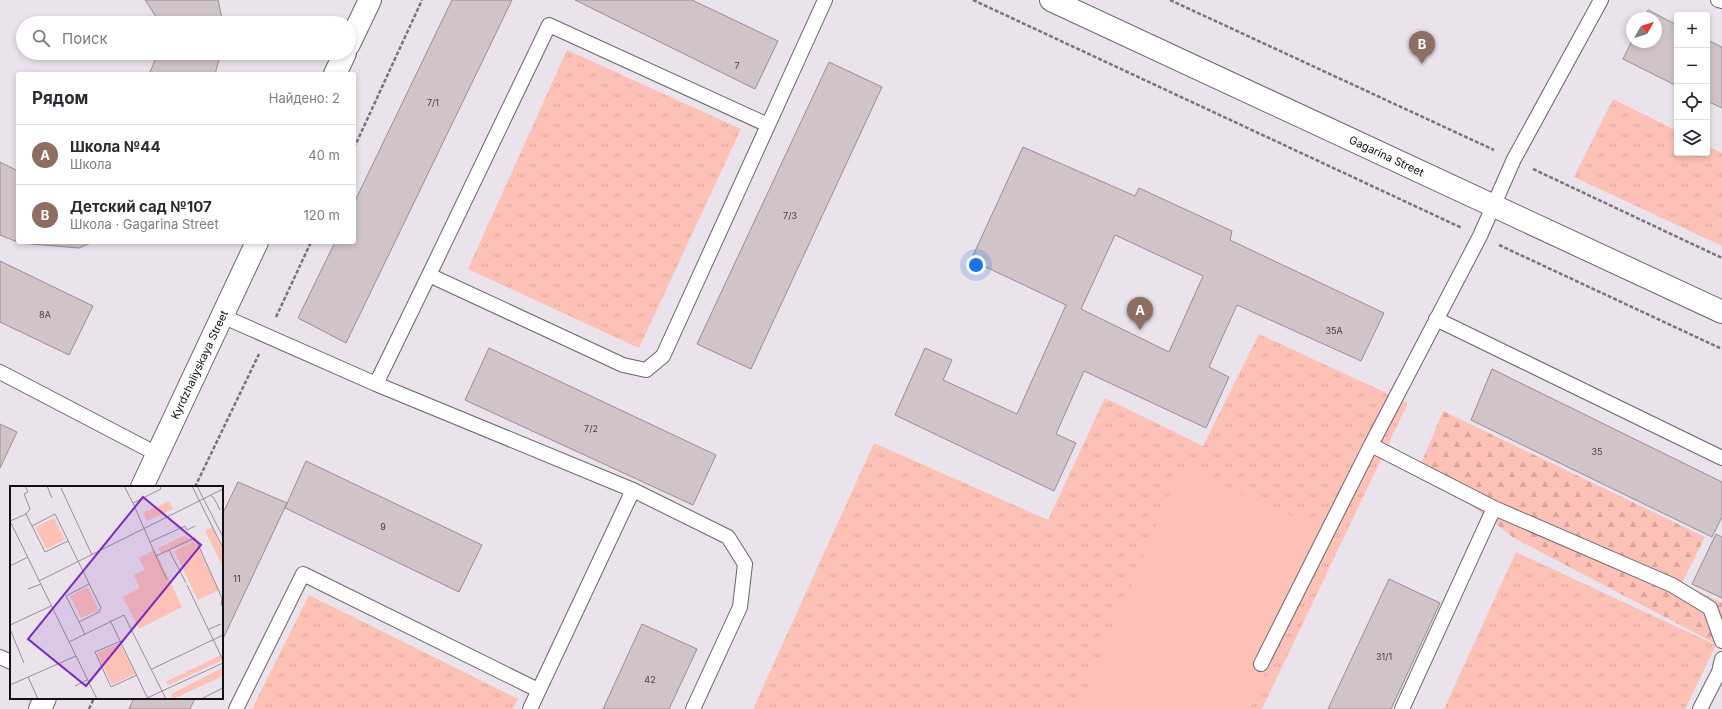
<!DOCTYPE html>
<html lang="ru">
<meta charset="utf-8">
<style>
:root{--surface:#fff;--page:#f2f2f3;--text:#2b2b33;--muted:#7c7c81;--line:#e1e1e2;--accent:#db2777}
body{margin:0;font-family:Inter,sans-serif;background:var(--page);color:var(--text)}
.controls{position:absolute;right:12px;top:12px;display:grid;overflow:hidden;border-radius:4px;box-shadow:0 2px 6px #0003}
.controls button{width:36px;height:36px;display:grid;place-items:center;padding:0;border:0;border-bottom:1px solid var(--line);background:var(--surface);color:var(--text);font:20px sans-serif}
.compass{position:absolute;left:1626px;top:12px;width:36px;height:36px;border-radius:50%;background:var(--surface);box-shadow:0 2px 6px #0003;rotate:51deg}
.you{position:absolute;left:976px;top:265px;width:14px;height:14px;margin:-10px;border:3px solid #fff;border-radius:50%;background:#1a73e8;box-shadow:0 0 0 6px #1a73e833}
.badge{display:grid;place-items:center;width:26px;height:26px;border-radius:50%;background:var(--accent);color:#fff;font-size:13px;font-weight:700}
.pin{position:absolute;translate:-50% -33px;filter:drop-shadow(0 1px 2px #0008)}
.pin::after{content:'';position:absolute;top:21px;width:14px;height:12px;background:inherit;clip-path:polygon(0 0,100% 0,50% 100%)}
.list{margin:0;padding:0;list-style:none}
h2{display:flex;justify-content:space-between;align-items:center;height:52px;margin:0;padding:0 16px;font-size:17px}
h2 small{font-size:13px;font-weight:400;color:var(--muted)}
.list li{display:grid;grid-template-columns:26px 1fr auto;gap:12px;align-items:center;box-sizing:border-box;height:60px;padding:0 16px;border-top:1px solid var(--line)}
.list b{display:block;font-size:15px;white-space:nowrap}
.list p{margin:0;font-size:13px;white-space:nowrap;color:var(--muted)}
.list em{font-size:13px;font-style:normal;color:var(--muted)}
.icon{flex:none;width:22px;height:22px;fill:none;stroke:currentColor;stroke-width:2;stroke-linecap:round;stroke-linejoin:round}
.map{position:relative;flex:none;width:1722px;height:709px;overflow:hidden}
.search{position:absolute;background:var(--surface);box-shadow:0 2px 6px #0003;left:16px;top:16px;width:340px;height:44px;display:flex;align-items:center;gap:10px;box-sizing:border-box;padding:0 14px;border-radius:22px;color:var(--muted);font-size:15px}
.panel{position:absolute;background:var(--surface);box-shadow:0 2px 6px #0003;left:16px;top:72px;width:340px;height:172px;border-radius:4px}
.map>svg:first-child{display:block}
</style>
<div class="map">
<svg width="1722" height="709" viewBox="0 0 1722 709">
<defs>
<pattern id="grass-tufts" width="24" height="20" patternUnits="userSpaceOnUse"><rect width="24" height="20" fill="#fec1b8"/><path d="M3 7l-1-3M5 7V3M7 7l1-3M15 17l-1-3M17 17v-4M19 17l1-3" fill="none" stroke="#d9a59d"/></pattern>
<pattern id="forest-firs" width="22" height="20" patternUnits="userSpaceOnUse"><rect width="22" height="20" fill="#fec1b8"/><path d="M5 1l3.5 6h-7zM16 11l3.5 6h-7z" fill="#d9a59d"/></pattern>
</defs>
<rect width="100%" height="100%" fill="#ebe3ec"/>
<path fill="url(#grass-tufts)" d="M567,50l174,79 -102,219 -171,-79z
M1613,99l64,32v22h30v-7l15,7v93l-148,-69z
M1259,334l149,69 -146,306h-509l121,-266 174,77 57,-122 98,48z
M1516,552l200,93 -31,64h-241z
M309,595l209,104 -5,10h-261z"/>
<path fill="url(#forest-firs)" d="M1443,411l262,126 -23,46 40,20v44l-208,-109 -94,-72z"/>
<path fill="#fec1b8" d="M1180,468l145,62 -75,179h-171z"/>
<path fill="#d1c4c8" stroke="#998d91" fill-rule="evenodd" d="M145,0h73l5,23h-63z
M452,0h60l-166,343 -48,-25 37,-76h19v-39z
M575,0h117l86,41 -23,48z
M1648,10l29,15v61l-54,-27 9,-18 24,1v-24h-12z
M1707,40l15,7v61l-15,-7z
M156,53h65l-6,21h-66l5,-11z
M829,62l53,25 -131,282 -54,-25z
M1023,147l112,49 4,-8 93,43 -2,9 154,73 -23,48 -124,-56 -28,62 20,10 -23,51 -122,-57 -28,63 20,9 -22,48 -159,-76 30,-67 27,12 -9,20 74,34 49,-109 -95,-45zM1115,235l88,41 -34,76 -88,-43z
M0,162l18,9v71h75l-14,6 -59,-5 -20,-8z
M0,261l93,45 -24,49 -69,-33z
M489,348l227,107 -23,50 -228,-105z
M1492,369l230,113v35l-10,20 -241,-117z
M0,424l17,8 -17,36z
M306,461l176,84 -23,47 -174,-84z
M238,482l49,21 -65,138v-126z
M1716,534l6,3v61l-30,-14z
M1389,579l51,24 -49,106h-63z
M642,624l55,25 -28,60h-66z
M134,698h61l-5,11h-61z"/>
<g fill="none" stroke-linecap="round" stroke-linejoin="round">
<defs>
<path id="service" d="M1718,0l4,1
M429,275l120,-250 219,100
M222,316l154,68 257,106 95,47 17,27 -5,43 -47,102
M1436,319l286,139
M0,372l157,82
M376,384l53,-109 194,90 23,5 17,-14 162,-356
M1494,508l178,77 38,23 12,33
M0,657l11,5
M1261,664l110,-219
M236,709l67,-135 235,116
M530,709l103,-219
M1402,709l92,-201 -123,-63 109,-209 34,-77 87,-159
M1700,709l19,-37 3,-13"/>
<g id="tertiary">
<path id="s1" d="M1051,0l671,312"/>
<path d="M349,44l21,-44"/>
<path d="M335,74l10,-21"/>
<path id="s2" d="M142,487l115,-245"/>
<path d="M40,709l5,-11"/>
</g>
</defs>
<use href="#service" stroke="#6b646b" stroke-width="16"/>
<use href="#tertiary" stroke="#6b646b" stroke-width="24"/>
<path stroke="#7a747a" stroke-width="2.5" stroke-dasharray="4 2" stroke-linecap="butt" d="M973,0l489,228
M1170,0l324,150
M354,148l68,-148
M1533,169l189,89
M1499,245l223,104
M276,317l35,-75
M195,487l64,-133
M89,709l5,-11"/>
<use href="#service" stroke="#fff" stroke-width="14"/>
<use href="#tertiary" stroke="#fff" stroke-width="22"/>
</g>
<g text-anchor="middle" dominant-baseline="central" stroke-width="4" stroke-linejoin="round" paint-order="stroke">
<g font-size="9" fill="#423d40">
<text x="737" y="65">7</text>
<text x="433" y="102">7/1</text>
<text x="790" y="215">7/3</text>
<text x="45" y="314">8А</text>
<text x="1334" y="330">35А</text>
<text x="591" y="428">7/2</text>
<text x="1597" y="451">35</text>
<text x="383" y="526">9</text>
<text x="237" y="578">11</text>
<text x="1384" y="656">31/1</text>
<text x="650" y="679">42</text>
</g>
<g font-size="11" fill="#131013" stroke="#ebe3ec">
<text stroke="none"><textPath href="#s1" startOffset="370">Gagarina Street</textPath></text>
<text stroke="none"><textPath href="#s2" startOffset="135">Kyrdzhaliyskaya Street</textPath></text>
</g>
</g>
<g transform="translate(10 486)">
<rect width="213" height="213" fill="#ebe3ec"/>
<path d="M159,15l4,8 -26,12 -4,-8zM44,32l11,22 -19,9 -11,-22zM185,55l24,49 -21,10 -24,-49zM145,64l27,57 -43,22 -16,-32 17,-9 -6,-13 11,-5 -6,-12zM78,101l11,23 -18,8 -11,-22zM110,157l15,31 -23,11 -15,-32z" fill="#fec1b8"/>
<path d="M202,41l11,24v16l-18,-36zM176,49l2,4 7,-3 2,4 -36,13 -3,-5zM213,168v6l-54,25 -4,-3zM212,182l1,8 -50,23 -2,-5z" fill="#fec1b8"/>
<path d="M150,79l13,25 -15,8 -13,-25z" fill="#fec1b8"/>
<path fill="none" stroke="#958f95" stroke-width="1" d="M15,0l3,6 -4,2 6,15 -4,5M37,0l5,12M114,0l9,17M150,0l1,3 -28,14 23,53 13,-6 17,33M182,0l31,62M187,0l26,51M51,2l31,67M200,9l4,3 6,12M0,35l16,-7 6,12 23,-12 46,94 -2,4 -20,10 6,12M0,35l87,178M22,40l13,26 23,-11M140,56l35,-16 2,4 8,-4M159,64l23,-11 4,1 26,58 -1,8M146,70l11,24M0,80l18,-9M29,95l184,-92M177,99l36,75M18,103l13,-5M100,134l38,79M69,136l-13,-26 23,-12M0,139l41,-19M0,143l14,34M199,143l12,-5M111,155l-26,11 16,35 26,-12M59,156l55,-27 42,84M142,183l71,-34M18,191l10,22M0,199l66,-29M65,200l12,-6M137,212l76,-35M191,213l22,-11"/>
<path fill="#7b2cbf" fill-opacity="0.15" stroke="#7b2cbf" stroke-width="2" d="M133,11l58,48 -115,141 -58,-47z"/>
<rect width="213" height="213" fill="none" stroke="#131013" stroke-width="2"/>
</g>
</svg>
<div class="controls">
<button>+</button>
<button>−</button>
<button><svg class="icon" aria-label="locate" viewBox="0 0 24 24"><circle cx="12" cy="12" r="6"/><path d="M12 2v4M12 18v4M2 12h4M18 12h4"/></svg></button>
<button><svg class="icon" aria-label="layers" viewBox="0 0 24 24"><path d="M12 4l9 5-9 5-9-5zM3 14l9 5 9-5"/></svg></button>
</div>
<svg class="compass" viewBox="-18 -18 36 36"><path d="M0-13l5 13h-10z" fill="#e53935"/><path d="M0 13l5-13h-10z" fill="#7c7c81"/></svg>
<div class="you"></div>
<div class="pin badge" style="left:1140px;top:330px;background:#8d6e63">A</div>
<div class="pin badge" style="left:1422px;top:64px;background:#8d6e63">B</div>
<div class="search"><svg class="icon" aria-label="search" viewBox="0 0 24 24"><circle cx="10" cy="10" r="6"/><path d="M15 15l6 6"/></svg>Поиск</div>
<section class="panel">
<h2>Рядом<small>Найдено: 2</small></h2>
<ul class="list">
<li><span class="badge" style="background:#8d6e63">A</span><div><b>Школа №44</b><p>Школа</p></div><em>40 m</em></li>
<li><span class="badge" style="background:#8d6e63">B</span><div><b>Детский сад №107</b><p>Школа · Gagarina Street</p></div><em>120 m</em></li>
</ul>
</section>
</div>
